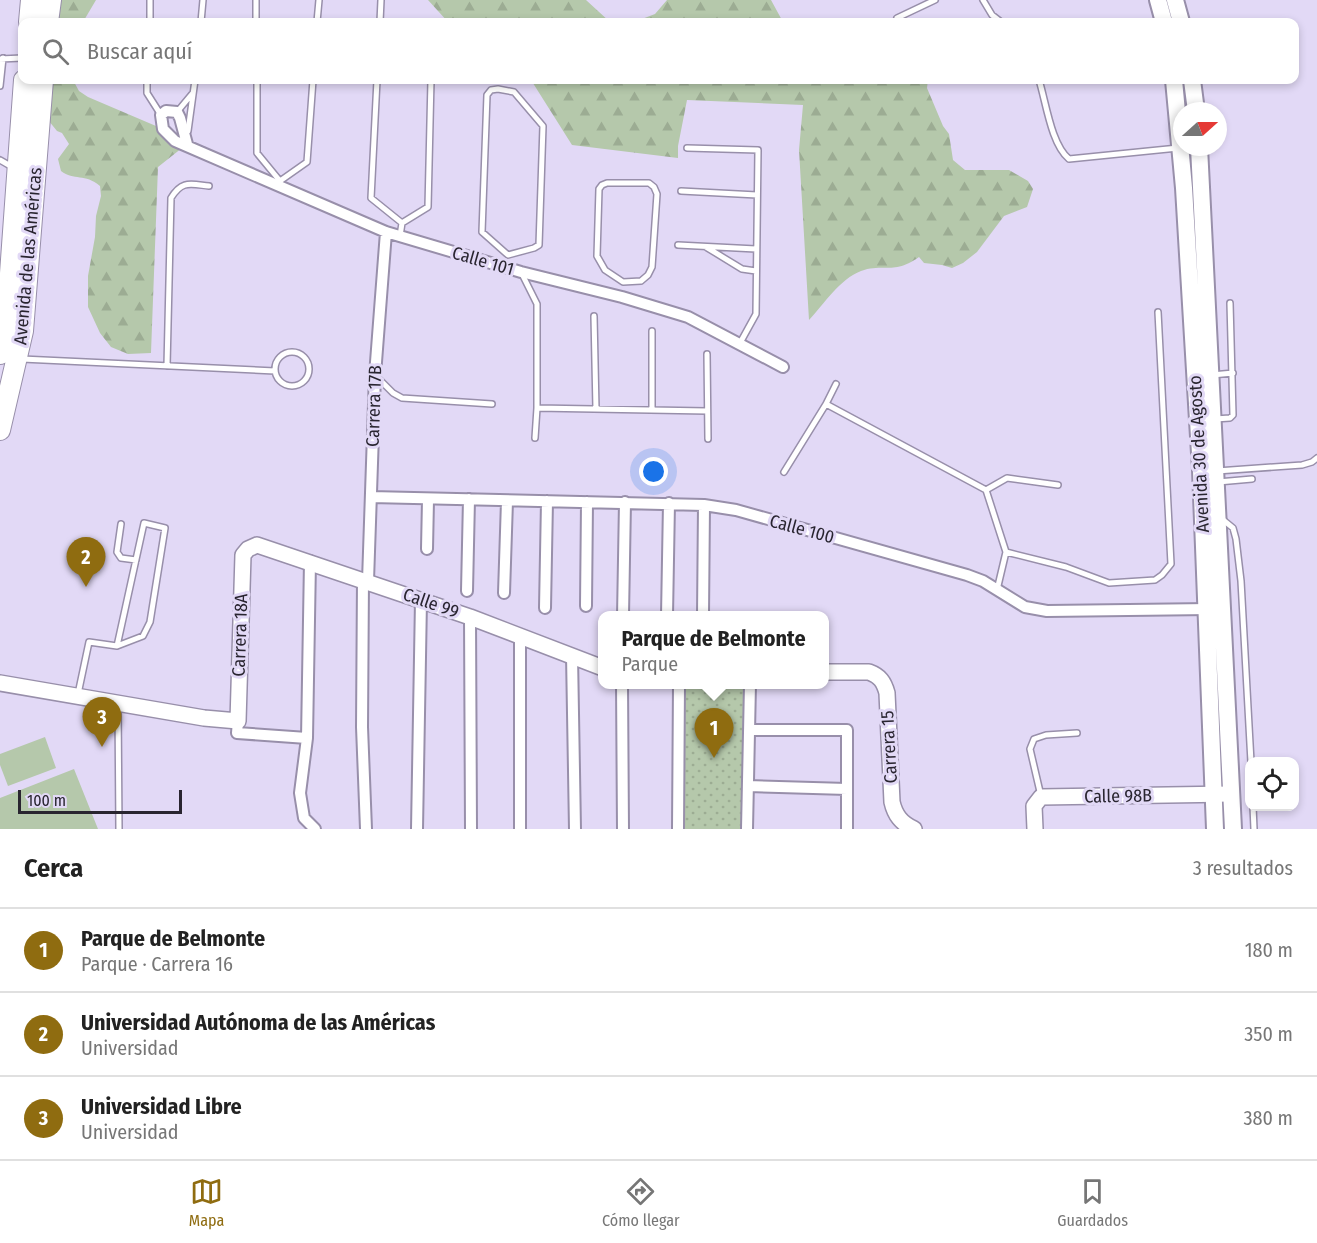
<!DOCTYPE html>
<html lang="es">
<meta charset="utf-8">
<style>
:root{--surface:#fff;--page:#f6f6f6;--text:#222;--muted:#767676;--line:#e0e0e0;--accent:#8f6c10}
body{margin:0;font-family:"Fira Sans Condensed",sans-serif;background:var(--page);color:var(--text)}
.controls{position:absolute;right:18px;bottom:18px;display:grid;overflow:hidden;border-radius:12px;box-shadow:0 3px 9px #0003}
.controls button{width:54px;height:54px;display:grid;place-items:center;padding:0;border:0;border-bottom:2px solid var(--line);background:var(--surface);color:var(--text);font:30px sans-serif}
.compass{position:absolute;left:1173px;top:102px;width:54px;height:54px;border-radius:50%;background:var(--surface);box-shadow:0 3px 9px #0003;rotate:69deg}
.scale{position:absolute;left:18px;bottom:15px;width:164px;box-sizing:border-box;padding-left:6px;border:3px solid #292530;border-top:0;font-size:16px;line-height:21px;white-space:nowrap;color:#292530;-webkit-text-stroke:4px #e2d9f6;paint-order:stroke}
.you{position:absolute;left:654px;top:472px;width:21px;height:21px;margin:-15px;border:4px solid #fff;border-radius:50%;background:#1a73e8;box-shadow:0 0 0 9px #1a73e833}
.badge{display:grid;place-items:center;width:39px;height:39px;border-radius:50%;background:var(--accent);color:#fff;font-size:20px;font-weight:700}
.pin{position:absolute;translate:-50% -50px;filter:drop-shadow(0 2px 3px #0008)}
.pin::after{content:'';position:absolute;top:32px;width:21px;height:18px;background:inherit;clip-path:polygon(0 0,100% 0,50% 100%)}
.popup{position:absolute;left:598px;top:611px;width:231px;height:78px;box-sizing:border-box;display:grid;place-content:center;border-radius:12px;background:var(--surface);filter:drop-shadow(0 2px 4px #0005);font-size:20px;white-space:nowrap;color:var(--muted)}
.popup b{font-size:22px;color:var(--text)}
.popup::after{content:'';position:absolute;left:50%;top:100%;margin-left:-12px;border:12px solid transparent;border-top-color:var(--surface)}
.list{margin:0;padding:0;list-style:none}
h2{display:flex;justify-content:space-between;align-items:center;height:78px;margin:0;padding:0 24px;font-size:26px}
h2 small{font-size:20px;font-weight:400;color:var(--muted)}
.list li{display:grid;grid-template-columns:39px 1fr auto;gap:18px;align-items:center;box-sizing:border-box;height:84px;padding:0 24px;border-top:2px solid var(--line)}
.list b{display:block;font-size:22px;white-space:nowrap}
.list p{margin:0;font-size:20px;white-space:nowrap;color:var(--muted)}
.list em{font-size:20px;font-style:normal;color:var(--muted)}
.icon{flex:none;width:33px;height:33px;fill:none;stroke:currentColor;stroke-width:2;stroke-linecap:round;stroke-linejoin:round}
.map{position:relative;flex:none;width:1317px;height:829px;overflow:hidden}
.search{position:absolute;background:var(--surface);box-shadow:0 3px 9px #0003;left:18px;right:18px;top:18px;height:66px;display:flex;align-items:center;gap:15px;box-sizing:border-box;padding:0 21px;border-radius:12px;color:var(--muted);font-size:22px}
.sheet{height:330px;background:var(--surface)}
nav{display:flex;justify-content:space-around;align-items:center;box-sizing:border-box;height:84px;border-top:2px solid var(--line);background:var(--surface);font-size:16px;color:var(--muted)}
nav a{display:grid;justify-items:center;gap:3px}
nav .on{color:var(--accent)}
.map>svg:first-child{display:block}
</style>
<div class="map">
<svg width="1317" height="829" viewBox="0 0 1317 829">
<defs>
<pattern id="forest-firs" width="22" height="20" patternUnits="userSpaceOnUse" patternTransform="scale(1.5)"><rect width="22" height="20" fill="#b5c8ab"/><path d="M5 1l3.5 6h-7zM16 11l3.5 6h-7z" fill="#9cac93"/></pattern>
<pattern id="park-dots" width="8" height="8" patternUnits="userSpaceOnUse" patternTransform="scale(1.5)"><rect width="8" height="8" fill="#b5c8ab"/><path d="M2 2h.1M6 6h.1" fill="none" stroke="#9cac93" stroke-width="1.8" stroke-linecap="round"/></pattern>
</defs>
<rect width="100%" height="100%" fill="#e2d9f6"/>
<path fill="url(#forest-firs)" d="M51,0h45l-13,22h-35z
M428,0h158l24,22h-162z
M667,0h104l12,22h-149l21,-8z
M43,80h30l6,11 9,6 75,32 24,15 -29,23 -7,186 -23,1 -17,-7 -11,-14 -12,-26v-31l7,-39 1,-21 5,-20 -1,-10c-15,-13 -26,-5 -39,-15l-3,-12 11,-15 -7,-11 -5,-2 -17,-21z
M531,80h397l-1,8 16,38 6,8 4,26 12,10h44l19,11 5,8 -6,18 -23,9 -27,36 -14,11 -11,5 -10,-3 -18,-2 -5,-6c-25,18 -36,6 -58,14 -21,8 -37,33 -52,49l-10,-170 4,-45 -116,-5 -9,46v12l-106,-13z"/>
<path fill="url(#park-dots)" d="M679,685h71l-3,144h-69z"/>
<path fill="#b5c8ab" d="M45,737l11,31 -48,18 -8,-21v-11z
M74,769l24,60h-98v-31z"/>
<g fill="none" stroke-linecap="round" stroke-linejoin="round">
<defs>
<path id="lane" d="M256,0v22
M983,0l9,15 9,7
M897,18l38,-18
M150,22v-22
M201,22l2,-22
M317,22l2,-22
M380,22l1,-22
M0,59l22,-1
M147,80v13l14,22
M257,80v73l23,28
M377,80l-6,118 31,25 -2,13
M1039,80c7,22 12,64 30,79l109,-11
M0,86l3,-28
M498,89l16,3 29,34 -4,119 -5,3 -26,7 -26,-23 5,-137 4,-5z
M177,112l15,-18
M188,131l7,-51
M687,148l71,2 -2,164 -16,29
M0,160l14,8
M607,183h42l5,4 3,7 -5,73 -4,8 -7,6 -18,1 -18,-12 -8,-14 2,-67 3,-4z
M280,185v-4l27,-19 6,-82
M681,191l76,4
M402,223l26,-16 3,-127
M678,245l78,4
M706,247l36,22 14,2
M521,272l16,32v104l-2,30
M594,316l2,93
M275 369a17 17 0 1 1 34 0a17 17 0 1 1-34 0Z
M707,354l1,85
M22,359l253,12
M167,366l4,-168c11,-18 19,-14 38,-12
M1212,375l21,-2
M376,376l17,17 9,5 90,6
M826,404l160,86 20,62 -9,38
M537,408l170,3
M652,410v-79
M1215,419l15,-1 3,-3 -3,-112
M1217,471l85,-6 10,-3 5,-4
M784,472l42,-68 10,-20
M1218,482l34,-3
M986,490l21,-12 51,7
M1222,519l11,9 3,11 5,42 10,181
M121,524l-4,28 4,6 15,2
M1006,552l60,15 43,16 46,-3 7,-5 9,-11 -13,-252
M78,694l11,-52 28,4 26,-10 7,-14 15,-94 -21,-5 -27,123
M118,705l1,124
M1041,796l-11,-47 4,-10 12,-4 31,-2
M1253,806l1,23"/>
<path id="street" d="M187,144l-7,-26 -3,-6 -11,-1 -5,4 2,14 12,12 211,91 135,40 101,25 66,20 95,50
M371,497l333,8 32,5 231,65 16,6 42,26 22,4 163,-2
M427,549l1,-49
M310,561l-3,177 -7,55 4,25 11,11
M363,579l-1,148 4,102
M368,581l7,-206 11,-143
M467,591l2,-92
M504,593l3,-92
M586,606l1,-104
M545,608l2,-107
M623,616l2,-114
M667,616l2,-113
M703,616l1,-111
M470,617l1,212
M520,635v194
M572,655l3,174
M622,684l1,145
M238,721l-1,12 70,5
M749,730h98v99
M748,786l99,3
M417,829l4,-229
M678,829l1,-145
M747,829l3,-145"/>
<path id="secondary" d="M825,672h44c11,4 15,10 18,21l5,109c3,13 9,21 22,27
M0,683l204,35 34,3 5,-166 5,-6 9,-4 213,72 133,51
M1035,829l-1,-23 7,-9 190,-3"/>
<path id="primary" d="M1158,0l6,22
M1175,0l6,22
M1174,80l10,108 17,282 14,359
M1192,80l4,31
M1199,147l34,682"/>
<path id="highway" d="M29,22l2,-22
M48,22l3,-22
M0,354l4,-15 4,-38 16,-221
M0,430l23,-99 20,-251"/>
</defs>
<use href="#lane" stroke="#988faa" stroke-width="8"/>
<use href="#street" stroke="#988faa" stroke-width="14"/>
<use href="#secondary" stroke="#988faa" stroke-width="18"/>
<use href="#primary" stroke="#988faa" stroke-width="20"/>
<use href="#highway" stroke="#988faa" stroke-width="22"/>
<use href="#lane" stroke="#fff" stroke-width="5"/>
<use href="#street" stroke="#fff" stroke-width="10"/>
<use href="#secondary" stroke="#fff" stroke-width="15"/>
<use href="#primary" stroke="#fff" stroke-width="16"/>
<use href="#highway" stroke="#fff" stroke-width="20"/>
</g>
<g text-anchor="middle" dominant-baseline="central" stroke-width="6" stroke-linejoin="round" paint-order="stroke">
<g font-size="18" fill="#292530" stroke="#e2d9f6">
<text transform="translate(28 256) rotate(-85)">Avenida de las Américas</text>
<text transform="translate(483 261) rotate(16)">Calle 101</text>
<text transform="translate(374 406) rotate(-88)">Carrera 17B</text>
<text transform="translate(1199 454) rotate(-93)">Avenida 30 de Agosto</text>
<text transform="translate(802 529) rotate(15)">Calle 100</text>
<text transform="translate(431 603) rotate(19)">Calle 99</text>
<text transform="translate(240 635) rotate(-88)">Carrera 18A</text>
<text transform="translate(889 747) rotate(-93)">Carrera 15</text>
<text transform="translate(1118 796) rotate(-1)">Calle 98B</text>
</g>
</g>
</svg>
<div class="controls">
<button><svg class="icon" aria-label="locate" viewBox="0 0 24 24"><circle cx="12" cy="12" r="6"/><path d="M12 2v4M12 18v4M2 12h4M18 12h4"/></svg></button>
</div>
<svg class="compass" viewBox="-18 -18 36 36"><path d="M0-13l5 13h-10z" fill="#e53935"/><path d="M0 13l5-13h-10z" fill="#767676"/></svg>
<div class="scale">100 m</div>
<div class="you"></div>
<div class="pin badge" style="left:714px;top:758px">1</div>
<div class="popup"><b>Parque de Belmonte</b>Parque</div>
<div class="pin badge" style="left:86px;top:587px">2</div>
<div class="pin badge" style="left:102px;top:747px">3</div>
<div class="search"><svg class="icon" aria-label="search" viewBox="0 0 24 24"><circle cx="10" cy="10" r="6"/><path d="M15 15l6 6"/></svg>Buscar aquí</div>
</div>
<section class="sheet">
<h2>Cerca<small>3 resultados</small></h2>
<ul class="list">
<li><span class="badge">1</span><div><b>Parque de Belmonte</b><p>Parque · Carrera 16</p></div><em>180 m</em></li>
<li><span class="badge">2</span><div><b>Universidad Autónoma de las Américas</b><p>Universidad</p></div><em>350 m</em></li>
<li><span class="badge">3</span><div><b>Universidad Libre</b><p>Universidad</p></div><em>380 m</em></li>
</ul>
</section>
<nav>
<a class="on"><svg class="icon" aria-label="map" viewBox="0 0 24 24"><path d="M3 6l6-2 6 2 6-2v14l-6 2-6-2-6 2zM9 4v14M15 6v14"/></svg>Mapa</a>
<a><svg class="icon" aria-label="directions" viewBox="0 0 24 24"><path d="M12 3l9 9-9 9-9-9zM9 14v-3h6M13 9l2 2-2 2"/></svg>Cómo llegar</a>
<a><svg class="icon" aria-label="saved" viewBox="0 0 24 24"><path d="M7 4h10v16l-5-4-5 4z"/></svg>Guardados</a>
</nav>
